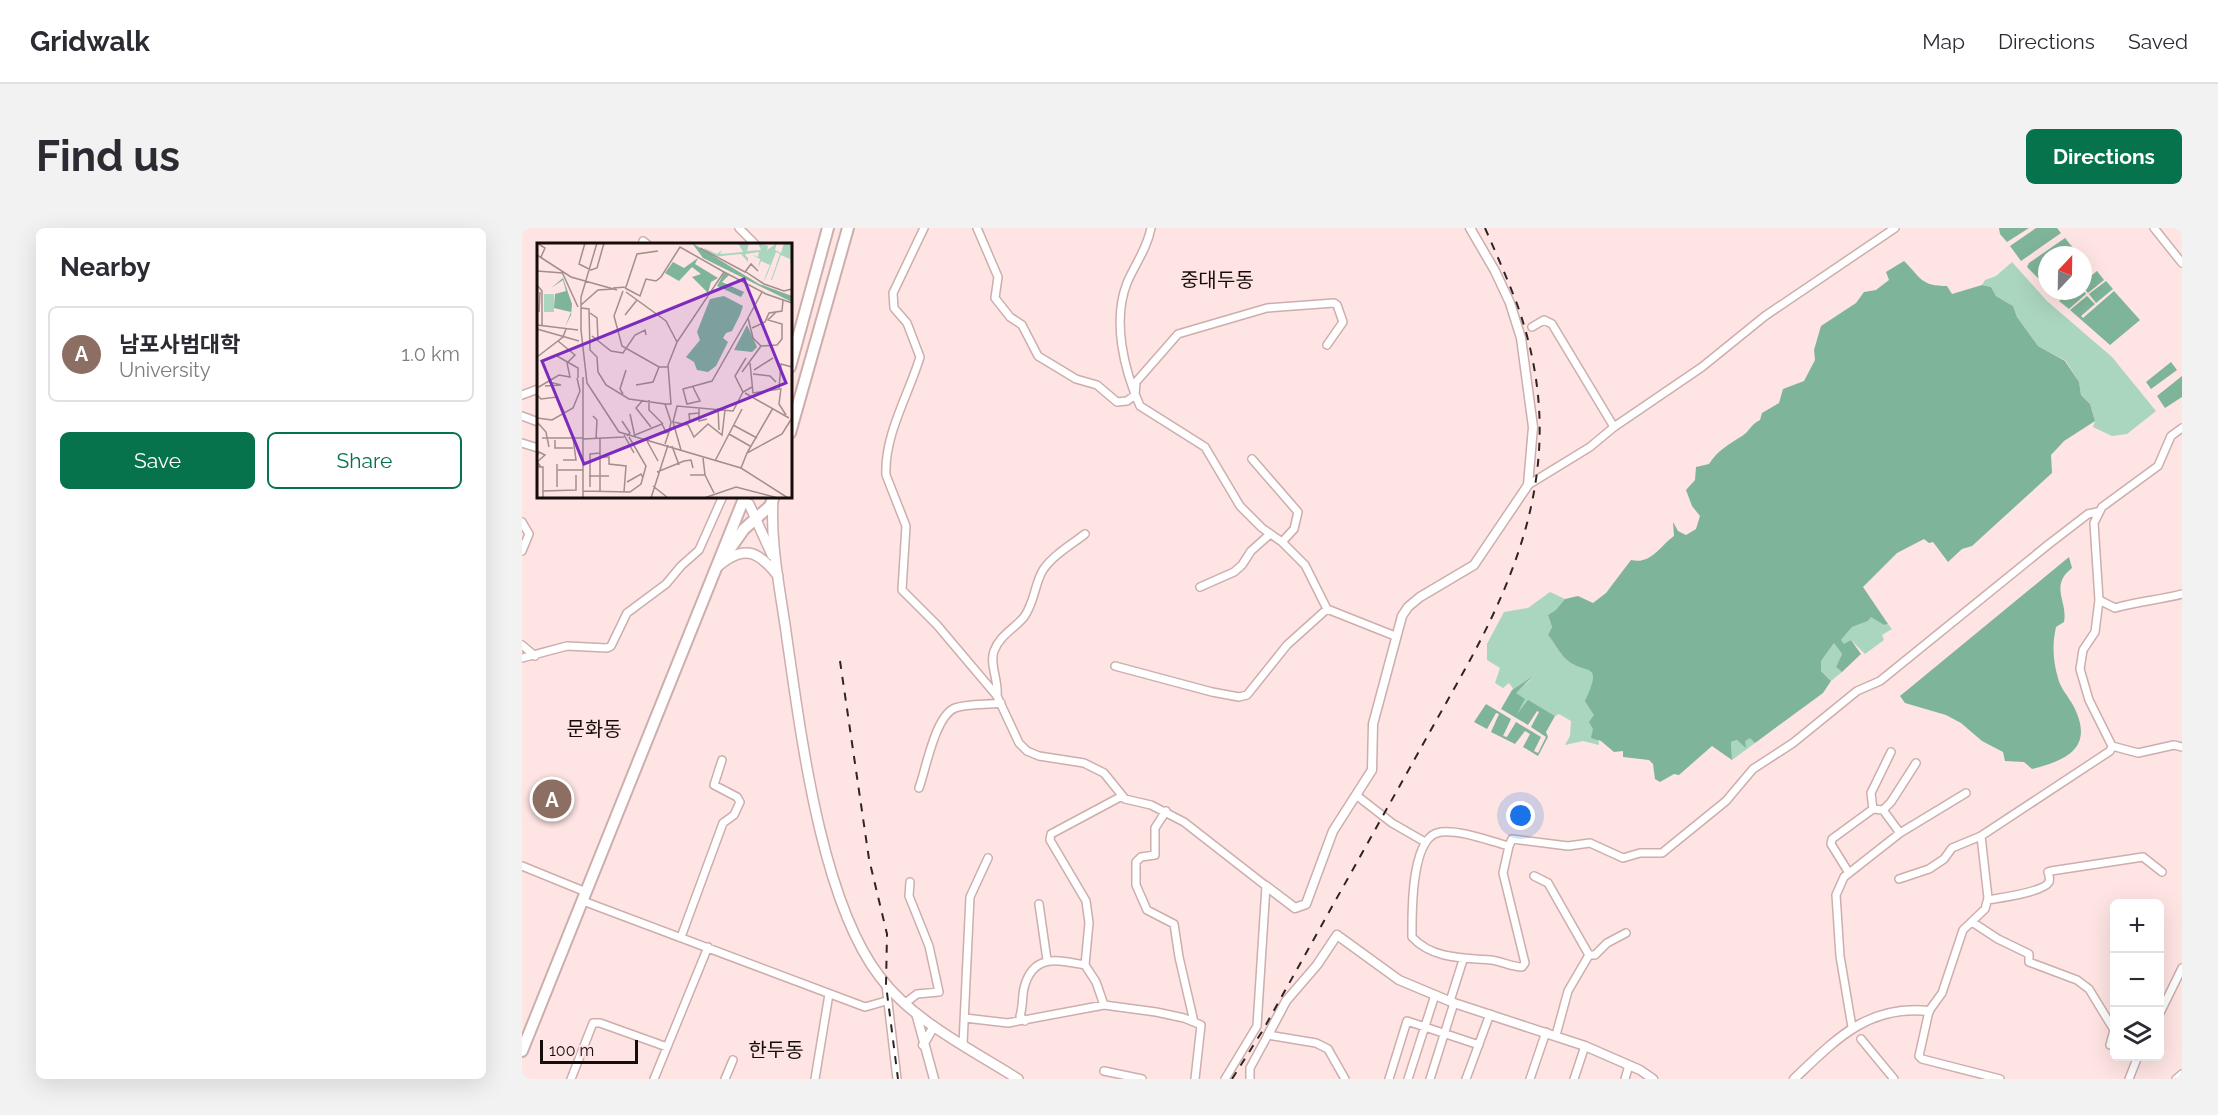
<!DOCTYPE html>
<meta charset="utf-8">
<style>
:root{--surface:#fff;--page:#f2f2f3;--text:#2b2b33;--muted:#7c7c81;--line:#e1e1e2;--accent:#06734c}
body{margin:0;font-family:Raleway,"Noto Sans KR",sans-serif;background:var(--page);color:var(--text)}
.controls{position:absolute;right:18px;bottom:18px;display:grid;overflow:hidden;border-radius:9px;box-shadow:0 6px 24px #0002}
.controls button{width:54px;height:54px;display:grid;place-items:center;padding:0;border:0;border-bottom:2px solid var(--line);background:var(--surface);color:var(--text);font:30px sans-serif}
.compass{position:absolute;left:1516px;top:18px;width:54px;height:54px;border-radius:50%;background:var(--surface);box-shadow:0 6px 24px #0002;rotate:22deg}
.scale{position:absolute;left:18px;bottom:15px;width:98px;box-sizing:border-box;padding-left:6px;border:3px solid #150c0b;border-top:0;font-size:16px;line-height:21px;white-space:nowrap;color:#150c0b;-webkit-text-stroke:4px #fee4e3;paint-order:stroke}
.you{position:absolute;left:999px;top:588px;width:21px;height:21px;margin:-15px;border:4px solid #fff;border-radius:50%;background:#1a73e8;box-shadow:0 0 0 9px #1a73e833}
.badge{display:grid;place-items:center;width:39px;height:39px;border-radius:50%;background:var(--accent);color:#fff;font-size:20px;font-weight:700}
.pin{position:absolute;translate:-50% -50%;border:3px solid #fff;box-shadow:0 2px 6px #0006}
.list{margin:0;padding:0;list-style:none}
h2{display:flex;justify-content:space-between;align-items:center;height:78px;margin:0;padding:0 24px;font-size:26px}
h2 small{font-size:20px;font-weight:400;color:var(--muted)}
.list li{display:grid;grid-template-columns:39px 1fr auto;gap:18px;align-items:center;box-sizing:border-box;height:96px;margin:0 12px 12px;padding:0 12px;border:2px solid var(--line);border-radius:9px}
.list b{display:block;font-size:22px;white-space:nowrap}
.list p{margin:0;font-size:20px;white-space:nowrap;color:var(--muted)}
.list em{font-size:20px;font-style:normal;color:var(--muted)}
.actions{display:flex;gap:12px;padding:18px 24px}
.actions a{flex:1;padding:14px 0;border:2px solid var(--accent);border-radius:9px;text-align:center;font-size:21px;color:var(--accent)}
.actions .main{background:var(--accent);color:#fff}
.icon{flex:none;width:33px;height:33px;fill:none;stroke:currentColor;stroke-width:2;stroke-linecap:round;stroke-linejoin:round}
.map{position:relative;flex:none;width:1660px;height:851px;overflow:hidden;border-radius:9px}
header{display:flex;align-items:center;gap:36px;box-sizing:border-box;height:84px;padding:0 30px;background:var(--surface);border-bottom:2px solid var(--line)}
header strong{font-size:28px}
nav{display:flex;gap:33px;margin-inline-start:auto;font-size:21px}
.intro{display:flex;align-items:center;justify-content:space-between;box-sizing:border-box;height:144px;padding:0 36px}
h1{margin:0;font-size:42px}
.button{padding:15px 27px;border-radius:9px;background:var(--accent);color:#fff;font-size:21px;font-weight:700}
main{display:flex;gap:36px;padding:0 36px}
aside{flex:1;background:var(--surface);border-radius:9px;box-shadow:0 6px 24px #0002}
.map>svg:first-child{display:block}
</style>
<header>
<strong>Gridwalk</strong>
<nav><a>Map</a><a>Directions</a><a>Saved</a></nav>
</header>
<div class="intro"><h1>Find us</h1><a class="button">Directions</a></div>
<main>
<aside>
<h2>Nearby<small></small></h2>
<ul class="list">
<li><span class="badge" style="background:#8d6e63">A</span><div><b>남포사범대학</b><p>University</p></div><em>1.0 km</em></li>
</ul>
<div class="actions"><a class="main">Save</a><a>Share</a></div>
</aside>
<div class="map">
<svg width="1660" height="851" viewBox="0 0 1660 851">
<rect width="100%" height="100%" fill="#fee4e3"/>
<path fill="#aad5be" d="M1490,34l35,39 65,56 44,54 -29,23 -15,2 -19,-9 2,-6 -5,-17 -9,-9 -2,-13 -13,-21 -28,-15 -21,-29 -4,-11 -17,-10 -5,-9 -9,-2 3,-5 11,-4z
M1028,364l15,7 -8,11 -9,5 4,12 -4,8c6,7 11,17 18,23 7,7 14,5 22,10 11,7 3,27 1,37l6,10 4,30 -16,-4 -18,4 5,-9 1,-15 -12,-7 -4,2 -27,-15 -9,14 -2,-1 -2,-21 18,-15 -19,12 -5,-7 -6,5 -8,-5 5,-15 -13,-8v-16l17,-32 24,-4z
M1349,388l13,9 4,-1 4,5 -10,6 2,5 -19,14 -14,-14 -7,5 -3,-5 11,-13 16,-6z
M1312,415l8,11 -6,13 6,5 -11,9 -10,-10v-10z
M1228,509l5,6 -23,17 -1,-18z"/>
<path fill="#7eb498" d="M1477,0h30l-22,14 -7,-8z
M1514,0h21l4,5 -40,28 -11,-15z
M1543,10l9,11c-5,9 -18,6 -27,6v17l-8,7 -12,-12 2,-4z
M1382,33c17,17 17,25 43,25l5,8 30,-9 9,2 5,9 17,10 4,11 21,29 27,15 14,21 2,13 9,9 5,17 -31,20 -13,14 1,18 -80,73 -10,3 -14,13 -15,-20 -4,1 -5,-4 -27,14 -34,34 25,37 -4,1 -13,-8 -3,4 -16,6 -11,13 3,4 7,-4 10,14 -19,18 -6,-5 6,-13 -8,-11 -13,18v10l10,10 -8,12 -68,50 -5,-5 -5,3 1,7 -9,-8 -6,2 1,18 -20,-14 -33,29 -5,-1 -14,8 -5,-3 -2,-15 -4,-4 -26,-3v-6l-9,1 -13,-11 -10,-3 2,-9 -4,-7 5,-7 -9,-14c20,-43 -1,-24 -20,-43 -6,-6 -11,-16 -17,-23l4,-8 -4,-12 8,-5 9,-11 13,-3 15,7 13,-10 25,-33c20,5 29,-14 43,-24l-1,-14 5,9 8,4 10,-6 4,-13 -8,-10 -6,-16 9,-10 1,-13 13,-3c8,-13 20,-20 33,-28 7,-4 9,-12 18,-16l2,-7 17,-10 4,-14 21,-8 11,-21 -1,-10 7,-24 35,-23 8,-11 12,-2 13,-10 -3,-8z
M1575,43l7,9 -16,13 -5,-6v-5z
M1584,53l7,8 -17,14 -7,-9z
M1561,62l3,4 -17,15 -10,-8 12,-10z
M1592,63l26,29 -30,25 -40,-35 17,-14 8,8 -14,12 2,2z
M1649,134l6,8 -26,19 -5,-7z
M1660,148v21l-17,11 -8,-12z
M1547,329l3,11c-23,18 -4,33 -8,54l-8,5c-4,18 -3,34 2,51 2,10 11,19 16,29 20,40 -6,53 -42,62l-8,-7 -19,-1 -2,-9 -21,-11 -21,-18 -15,-8 -41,-12 -5,-7z
M1010,449l-16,16 9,6 -8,15 11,-14 27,16 -9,16 2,5 -10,19 -15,-9 7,-13 -5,-3 -10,13 -24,-12 8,-18 -3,-1 -9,16 -13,-7 12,-18 25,15 -8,17 4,1 9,-15 25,15 -7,14 4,2 8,-16 -15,-10 8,-15 -2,-1 -9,14 -27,-16 11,-19z"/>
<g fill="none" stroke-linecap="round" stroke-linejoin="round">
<defs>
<path id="minor" d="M217,0l16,16
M402,0l-31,65 1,15 13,15 13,34c-11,37 -36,78 -34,118l20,51 -4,64 35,35 60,71 22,47 8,8 12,5 45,7 20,10 21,26 26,6 33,17 82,64 -9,140 -32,53
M455,0l21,49 -3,21 15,19 12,8 16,31 38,23 21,6 20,17 10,-1 8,-6 1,-13 42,-48 89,-26 67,-5 3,2 6,17 -16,23
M629,0c-4,21 -16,36 -24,55 -15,38 -3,87 13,123l65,41 35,59 22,22 20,14 23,23 22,44 68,27
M1632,0l28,35
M121,13l4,3
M1010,99l12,-7 8,4 62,103
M0,167l16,-6
M0,188l16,6
M0,215l16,5
M730,231l46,53 -4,17 -12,13
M1006,257l62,-38 24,-20 88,-60 63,-51 130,-88
M0,294l7,12 -7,17
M678,359l34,-15 8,-7 9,-14 19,-17
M1577,372l16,8c23,-7 45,-8 67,-14
M0,417l13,11
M0,430l45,-12 40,2 4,-2 16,-33 39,-29 15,-18 18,-16 24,-54
M593,438l97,26 27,5 8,-2 40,-50 40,-36
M475,468c2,-15 -8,-32 -3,-45 6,-16 20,-22 30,-34 11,-15 10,-32 19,-47 10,-15 28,-25 42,-36
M1590,518l26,7 36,-8 8,2
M397,560c7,-19 16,-72 36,-80 13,-5 32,-3 46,-5
M834,567l36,28 33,19
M1351,581l-2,-16 20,-41
M1361,582l8,-8 25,-39
M644,583l-11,17v27l-14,2 -5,5v23l11,25 27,14 5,33 15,65
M1459,608l7,62 -3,11 -22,21 -21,63 -13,18 -10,45 3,3 78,20
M987,618l-6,27 22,90 -3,4c-10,0 -21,-6 -31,-7 -28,-2 -59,-1 -79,-23 0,-23 -2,-102 29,-105 21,-2 48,9 68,14l3,-7 56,7 22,-3 33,15 17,-5h22l64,-52 27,-32 40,-26 64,-52 23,-10 169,-137 39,-30 9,-2
M0,638l64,26
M1327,645l-18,-29 1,-5 41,-30 10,1 17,23
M1012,648l14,7 41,72
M1377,651l30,-10 15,-10 8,-11 29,-12 129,-85 2,-5 -23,-46 -9,-31 3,-19 12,-18 4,-32 -5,-77 8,-16 56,-41 13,-30 11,-8
M1466,672c11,-2 56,-8 61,-18 1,-2 0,-8 -1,-10l3,-1 92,-14 19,15
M61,673l282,106 21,-6
M517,676l8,56
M1450,694l26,17 31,15v8l48,18 12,9 25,41 -4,15
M159,709l42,-114 11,-8 6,-13 -3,-5 -23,-12 8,-25
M364,757l11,94
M928,773l13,-41
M382,776l13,-10 22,-2 -10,-46 -20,-50 1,-14
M582,777l-8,-23 -11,-17 4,-42 -3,-22 -36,-61 1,-6 71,-38
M1638,785l22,-45
M443,790l43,5 96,-18 52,7 28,6 17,7 -6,54
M503,793l-5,-5c3,-9 2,-19 4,-28 9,-35 34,-28 61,-23
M1330,799l-12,-71 -4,-61 8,-18 56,-44 66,-40
M1034,807l12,-44 21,-36h6l12,-12 19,-10
M1339,811l33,40
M441,816l7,-147 18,-39
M582,843l38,8
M49,851l22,-56h7l67,24
M132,851l54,-132
M203,851l8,-19
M293,851l14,-85
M728,851v-11l18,-33 48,8 12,6 17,30
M867,851l18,-58 72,24
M886,851l27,-84
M908,851l24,-76
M944,851l24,-65
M1008,851l16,-47
M1052,851l11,-33
M1103,851l4,-14
M1607,851l9,-23
M1654,851l6,-5"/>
<path id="tertiary" d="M744,658l29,22 11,-4 27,-73 39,-61 1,-46 29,-108 6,-9 12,-10 54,-32 54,-80 5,-58 -12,-89 -11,-35 -15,-32 -25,-43
M394,785l18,66
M746,807l18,-34 31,-36 20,-30 62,45 55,23 131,43 55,24 13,9
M401,817l11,-19
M1272,851c41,-39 74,-75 135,-68"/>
<path id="secondary" d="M251,271c-3,47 8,94 14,140 14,96 34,262 93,338 34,45 91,72 138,102
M227,276l23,51
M194,340c27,-24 42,-18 62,8"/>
<path id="primary" d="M268,139l38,-139
M268,205l58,-205
M205,325l17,-24 26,-23 4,-10
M0,823l223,-555"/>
</defs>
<use href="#minor" stroke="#ccaead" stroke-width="10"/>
<use href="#tertiary" stroke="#ccaead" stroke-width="11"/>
<use href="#secondary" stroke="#ccaead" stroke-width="12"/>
<use href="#primary" stroke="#ccaead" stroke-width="14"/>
<use href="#minor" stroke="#fff" stroke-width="7"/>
<use href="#tertiary" stroke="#fff" stroke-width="8"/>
<use href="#secondary" stroke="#fff" stroke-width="9"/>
<use href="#primary" stroke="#fff" stroke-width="10"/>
<path stroke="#2f2423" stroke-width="2" stroke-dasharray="8 8" stroke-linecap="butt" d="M318,433l29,198 18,75 -1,51 12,94
M710,851l31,-49 206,-368c64,-118 95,-226 48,-358 -10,-26 -21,-51 -32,-76"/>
</g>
<g text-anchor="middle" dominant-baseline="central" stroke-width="4.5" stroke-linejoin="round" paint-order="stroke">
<g font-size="20" fill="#150c0b" stroke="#fee4e3">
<text x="695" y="52">중대두동</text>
<text x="72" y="501">문화동</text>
<text x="254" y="822">한두동</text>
</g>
</g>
<g transform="translate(15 15)">
<rect width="255" height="255" fill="#fee4e3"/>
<path d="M201,0h11l-2,8 14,-1 -3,-7 10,3 -1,4 10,-7 -2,7 6,3 3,-10h8v32l-2,-16 -9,-4 -9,25h-1l9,-26 -4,-2 -9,23 -4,7 7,-17 -9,-4 -3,8 2,-10 -8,-4 6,2 1,-5 -13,2 -1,1 3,3v4l-7,-8 -29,3 -8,-9 13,6 5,-4 -2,4 23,-2zM7,51h10v18h-10z" fill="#aad5be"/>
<path d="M155,0l67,41 33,12v6l-89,-44zM161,15l-3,6 23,14 -7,4 -3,11 -16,-16 9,-3 -9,-7 -13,14 -14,-8 8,-11 11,6zM187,30l5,2 -7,7 22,10 -3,5 -24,-11zM26,35l9,26 -1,11 -6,12 6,-15 -17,-4 1,-14 11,-3 -3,-11 -12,8zM187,53l19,10 -3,9 -8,16 -6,2 -3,5 5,4 -12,24 -8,6 -11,-2 -3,-8 -8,-5 14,-17 -3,-8 13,-33zM210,82l10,22 -5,5 -18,-2z" fill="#7eb498"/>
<path fill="none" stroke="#a18e8d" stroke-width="1.5" d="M0,0l8,5 -4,9M48,0l-6,21 12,6 6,-2 7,-25M163,5l45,24 6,-8 7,7M0,12l34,22 46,13M0,28l26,2M25,29l16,35M187,29l42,22 26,9M209,29l18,12 20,7 8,-2M0,42l5,6v35M76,45l13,-1 11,-33 21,-3M88,45l15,8 6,-17 10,2 5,-4 19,-30 44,25 -47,70 -9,23 3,39h-6M86,48l-9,25 8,30 37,21h9M89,49l40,29 11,21M44,62l17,-15 15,-1M44,65l8,1 1,41 7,7 1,15 8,13 23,14 36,5 6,18 -2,10M2,69l1,-20M53,70l7,5 1,21M88,72l12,-15M0,82l41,5M215,85l13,-6 4,-9 13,-2 1,-11M0,86l42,12M44,87l6,53 32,49 122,36 47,30M44,87v-33l16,-54M55,93l19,15 12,2 12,-18 10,-5 1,5M224,103l16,-1 5,-6v-15l-14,-4 8,-8M20,113l21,12v10M0,114l26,-20 3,-8M213,120l3,30 26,-4 2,-25 11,3M217,127l19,-12M205,129l19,-26 -8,-8 -5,-20 14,-26M216,131l17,2 6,6M46,134v121M99,142l17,-3 6,-15M8,143l16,-1 -12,-3M156,144l7,14 -13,3 -4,-15 29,-8 36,-63M0,145l22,-13 11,2 -3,-14 8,-8 -17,-14M244,145l-2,16 7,11M206,149l-8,-16 11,-18M208,150l44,25M86,151l-3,-5 6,-19M0,152l4,4 16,-2 7,15M106,157l-7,8 15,19M112,157v10l14,14M181,165l1,22M162,166v12l8,-2M93,171l5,23M56,173l4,4 -1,19M0,175l15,2 21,-12 7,-17 -3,-13M85,178l8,12 -3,3M0,179l9,10 3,15M136,179l4,-16 56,5 10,-19 9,-5M153,180l-1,-9 10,-1M196,182l24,13M192,191l21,12M87,192l10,18M98,192l27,-11 4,8M117,192l15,-3 -4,12M5,195h41M46,196l41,-2M18,197v8h18M110,198l11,20M135,203l7,19M144,207l-8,-28 15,3 6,12 14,-13 14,11 3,-25M210,210l26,-45M0,213l2,-4 6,3 -8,7 4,5M63,214h9v7l17,2 -2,26M26,217h13l-3,-22M178,218l27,-52M0,224h6v31M204,225l6,-15 35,-19 10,-16M21,227h25M120,229l27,-11 7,-1 2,8M153,232h15l-2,-17M168,232l9,18M52,233h20M90,239l14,-8 2,4M116,243l15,12M20,244v-23M53,244v-33l10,-1M6,248l33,-1v-15M46,248l47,1 11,-8 5,-18 -17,-29M63,248v-52M114,255l17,-53M167,255l32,-11 42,11"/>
<path fill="#7b2cbf" fill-opacity="0.15" stroke="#7b2cbf" stroke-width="3" d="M207,36l42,104 -202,81 -42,-103z"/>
<rect width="255" height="255" fill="none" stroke="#150c0b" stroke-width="3"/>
</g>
</svg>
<div class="controls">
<button>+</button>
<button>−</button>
<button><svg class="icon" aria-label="layers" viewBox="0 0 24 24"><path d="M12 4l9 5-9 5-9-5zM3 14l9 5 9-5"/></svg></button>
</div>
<svg class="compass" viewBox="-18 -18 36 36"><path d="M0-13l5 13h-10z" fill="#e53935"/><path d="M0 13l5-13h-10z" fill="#7c7c81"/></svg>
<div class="scale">100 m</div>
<div class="you"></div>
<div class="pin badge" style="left:30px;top:571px;background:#8d6e63">A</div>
</div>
</main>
